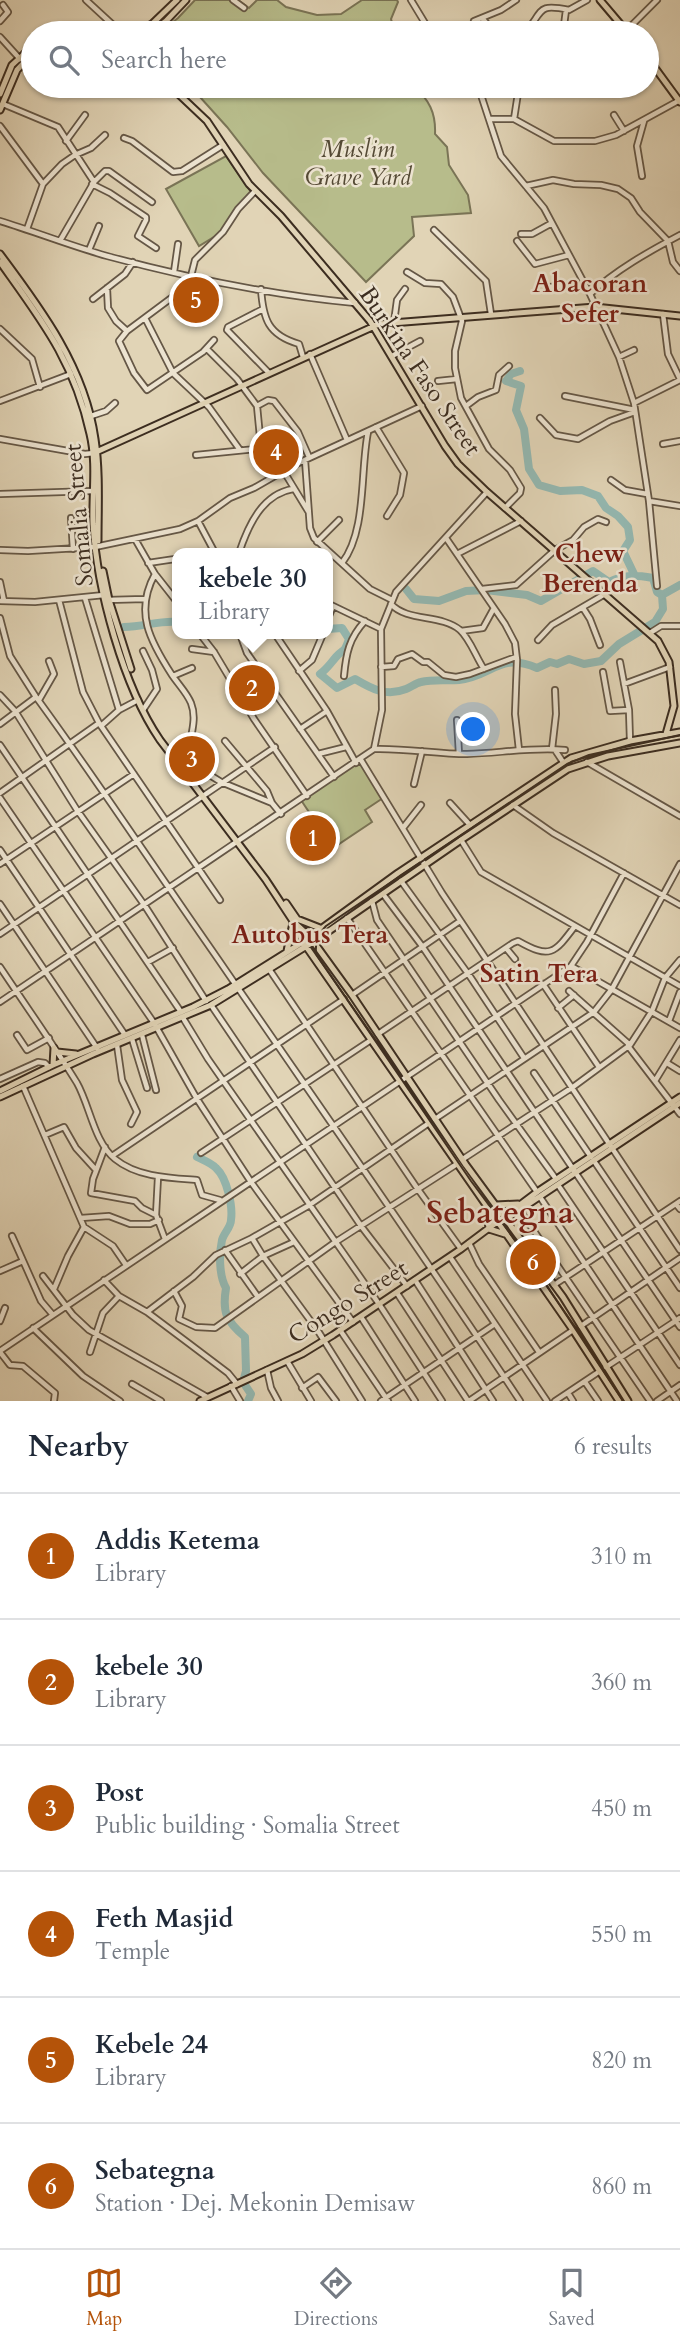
<!DOCTYPE html>
<meta charset="utf-8">
<style>
:root{--surface:#fff;--page:#f2f2f3;--text:#1f2937;--muted:#747a83;--line:#e0e1e3;--accent:#b45309}
body{margin:0;font-family:Cardo,serif;background:var(--page);color:var(--text)}
.you{position:absolute;left:474px;top:730px;width:24px;height:24px;margin:-18px;border:5px solid #fff;border-radius:50%;background:#1a73e8;box-shadow:0 0 0 10px #1a73e833}
.badge{display:grid;place-items:center;width:46px;height:46px;border-radius:50%;background:var(--accent);color:#fff;font-size:23px;font-weight:700}
.pin{position:absolute;translate:-50% -50%;border:4px solid #fff;box-shadow:0 2px 7px #0006}
.popup{position:absolute;left:172px;top:548px;width:161px;height:91px;box-sizing:border-box;display:grid;place-content:center;border-radius:14px;background:var(--surface);filter:drop-shadow(0 2px 5px #0005);font-size:23px;white-space:nowrap;color:var(--muted)}
.popup b{font-size:26px;color:var(--text)}
.popup::after{content:'';position:absolute;left:50%;top:100%;margin-left:-14px;border:14px solid transparent;border-top-color:var(--surface)}
.list{margin:0;padding:0;list-style:none}
h2{display:flex;justify-content:space-between;align-items:center;height:91px;margin:0;padding:0 28px;font-size:30px}
h2 small{font-size:23px;font-weight:400;color:var(--muted)}
.list li{display:grid;grid-template-columns:46px 1fr auto;gap:21px;align-items:center;box-sizing:border-box;height:126px;padding:0 28px;border-top:2px solid var(--line)}
.list b{display:block;font-size:26px;white-space:nowrap}
.list p{margin:0;font-size:23px;white-space:nowrap;color:var(--muted)}
.list em{font-size:23px;font-style:normal;color:var(--muted)}
.icon{flex:none;width:38px;height:38px;fill:none;stroke:currentColor;stroke-width:2;stroke-linecap:round;stroke-linejoin:round}
.map{position:relative;flex:none;width:680px;height:1401px;overflow:hidden}
.search{position:absolute;background:var(--surface);box-shadow:0 2px 5px #0004;left:21px;right:21px;top:21px;height:77px;display:flex;align-items:center;gap:18px;box-sizing:border-box;padding:0 24px;border-radius:38px;color:var(--muted);font-size:26px}
.sheet{height:847px;background:var(--surface)}
nav{display:flex;justify-content:space-around;align-items:center;box-sizing:border-box;height:98px;border-top:2px solid var(--line);background:var(--surface);font-size:19px;color:var(--muted)}
nav a{display:grid;justify-items:center;gap:4px}
nav .on{color:var(--accent)}
.map>svg:first-child{display:block}
</style>
<div class="map">
<svg width="680" height="1401" viewBox="0 0 680 1401">
<rect width="100%" height="100%" fill="#e1d4b6"/>
<filter id="stains"><feTurbulence type="fractalNoise" baseFrequency=".00286" numOctaves="4"/><feColorMatrix values="0 0 0 0 .2 0 0 0 0 .09 0 0 0 0 .02 0 0 0 .5 -.17"/></filter>
<radialGradient id="worn" r=".72"><stop offset=".6" stop-color="#630" stop-opacity="0"/><stop offset="1" stop-color="#630" stop-opacity=".3"/></radialGradient>
<path fill="#b7bc8b" stroke="#7a7456" stroke-width="2" d="M195,0h43l11,8 8,-8h20l9,7 31,8 24,-1 21,-14h35l1,2 -7,17 4,14h-236l19,-15z
M190,86h223c16,13 23,27 22,48l12,13 2,18 19,30 3,18 -59,4 2,19 -48,46 -103,-109 -36,-46z
M226,156l27,39 -18,14 -13,23 -23,14 -33,-57z
M360,761l23,37 -18,12 7,12 -39,26 -32,-48z"/>
<g fill="none" stroke-linecap="round" stroke-linejoin="round">
<path stroke="#94b8b1" stroke-width="8" d="M520,371l-9,3 -5,7 15,5 -5,24 8,19 5,40 10,16 21,6 22,-1 16,6 8,12 12,8 10,11 2,13 -7,11 11,23
M406,589l8,10 25,2 27,-10 20,-1 41,5 14,6 52,-30 16,11c15,-8 27,-7 44,-4l4,14 5,3 18,-10
M124,627c19,0 37,-7 53,-5
M327,629l15,-1 7,11c-5,15 -5,9 -13,18 -6,7 -9,12 -16,17l17,14 18,-9c17,10 31,18 51,10 5,-2 10,-6 15,-7 12,-3 26,-1 38,-2 34,-4 40,-28 78,-12l13,-6 7,2 12,-5 15,5 17,-3 18,-17 36,-22 8,-13 -1,-14
M197,1157c6,3 14,6 19,11 11,10 17,38 15,52 0,7 -7,13 -9,20 -3,14 -3,36 4,48 -4,24 0,33 19,49l1,34 -3,11 8,12 -3,7"/>
<defs>
<path id="minor" d="M86,0l26,24 15,9
M233,0l11,8
M411,0l20,33
M482,18l13,15
M0,21l8,-9 -5,-7
M474,21l27,-11 15,-10
M626,31l31,-31
M525,33c19,-22 11,-30 44,-23l18,-10
M563,33l3,-23
M0,37l20,22
M464,86l13,4 4,5 20,61 43,52 46,86 29,63 15,46 15,98 8,85
M3,104l55,23 36,55
M614,115l10,16
M490,119h24l40,22h41l21,-6 64,-35
M514,119l4,-26
M0,126l43,58
M124,138l8,3 41,31 9,-1 41,-26
M66,141l19,-26
M642,176l-5,-30 7,-25
M92,184l18,9 36,24v3l-8,16 18,12
M526,186l27,-6 21,4 27,1 17,4 13,9 9,14 28,29 5,21 7,9
M0,221c36,11 71,25 107,35 81,22 165,39 248,47
M27,229l16,-45 19,-20 13,-9 16,-7 14,-13
M434,230l52,51 5,33
M521,234h11l20,-11
M61,239l33,-57 11,-11h4l43,31
M517,241l18,23 34,-9
M89,250l10,-24
M174,272l4,-28
M407,272l18,11 16,1 12,13 9,24 -7,30v17l6,30 28,51 21,21 11,18 -1,5 -15,15
M548,287l36,-2
M107,288l1,20 8,13 11,10
M261,289c2,30 7,46 38,55l4,13
M590,294c26,-24 58,-42 90,-59
M93,299l32,-25 8,-12
M263,309l-35,18 -1,3 42,43
M663,314l5,40 12,25
M145,318l28,55 36,34 31,43
M394,322l3,-22 8,-11
M0,329l32,30 8,28
M214,340l-11,12 -56,38 -13,-17 -15,-32 8,-10 51,-38 13,-17 4,-16 28,-28 15,-23 17,-18
M207,349l30,30 20,27 3,31 -4,12
M310,354l37,86
M392,356l28,-15
M619,357l15,-7
M438,381l19,-2
M565,396l70,14
M0,401l71,-27
M634,403l46,-23
M257,406l11,-6 6,1 24,31 11,25
M466,406l12,-9 18,-7 3,-15 10,-9
M88,417l18,-6 9,-8
M540,418l16,17 22,4 32,-18 25,-9
M376,427l28,46 -4,22 -13,21
M0,439l85,15 9,-1
M663,444l17,-3
M256,449l18,26
M196,455l60,-6
M305,460l5,68 4,10 56,51 22,11
M283,470l25,41
M611,480l14,10 22,4
M0,494l93,-3
M649,501l31,5
M71,518l2,31
M198,521l17,32
M446,538l59,86 10,19 2,17 -2,54 4,36
M135,539l20,35 22,28
M317,542l22,-22
M0,550l28,1 67,-4 85,-18 18,-8 32,-23 24,-10 40,-23 128,-59
M239,553c9,-27 23,-59 54,-64
M457,554l64,-33
M148,563l27,-4
M342,563c25,-32 18,-92 26,-131
M155,574c-21,38 -5,67 17,101 6,9 15,18 19,28 8,20 -5,40 -2,59l32,20 51,21
M0,582l4,19
M482,589l34,-4 39,-35 18,-10 11,-13 14,-8 8,3
M85,598l34,112
M59,600l24,92 16,31
M107,600l38,-1
M0,601l35,1 69,-7
M327,603l54,26
M391,604c16,18 50,10 69,26 10,9 16,27 24,39
M583,608l7,11 10,26
M0,618l10,38 26,41c63,86 121,175 182,262 101,147 204,293 302,442
M327,621l6,-15
M461,631l22,-3 11,-20
M650,633l11,-7h19
M200,634l14,18 40,67 53,77
M240,634l7,19 87,124
M275,634l52,77 29,52
M538,640l14,-15 53,-31
M192,649l22,3
M620,662l9,48 1,31
M381,667l13,-1 4,-7 14,-5 11,8h5l16,13 12,2 14,-3 46,-17
M299,671l13,-11 11,-26
M603,672l7,39 19,-1
M173,676l19,-8
M344,676c2,-22 5,-38 21,-55
M624,684l46,-17
M0,695l15,16 62,99 68,96 61,95
M39,700l15,-26 -5,-13
M244,703l27,-16
M143,710l14,-21 -5,-19 -9,-19
M457,720l2,34
M0,724l36,-27
M101,726l18,-16 19,-10
M300,729l27,-18
M225,741l42,50 5,12 9,11
M0,745l181,267
M374,749l8,-39 -1,-81 15,-37 91,-100
M552,749l4,-35 -1,-24
M555,750l8,12
M318,754l28,-7
M361,760l81,133 238,357
M587,762l93,54
M414,784l8,-33
M0,793l99,-70 121,177
M0,798l154,225 43,76 54,83 102,140
M450,803l20,22
M513,805l40,28 127,72
M403,828l18,-23
M461,840l20,32 199,114
M0,850l125,185
M0,864l134,-90
M401,881l68,94 55,83
M383,894l39,52 258,381
M372,901l5,19 122,180 57,79
M0,904l97,144
M347,918l190,274
M0,934l275,-187
M506,948l9,11
M148,962l25,-14
M571,966l109,62
M0,967c26,39 53,77 77,116 13,23 17,59 38,76 22,18 54,19 82,21l5,15 18,5
M269,969l148,219 44,61
M543,984l56,83
M569,991l61,54
M352,995l108,-74
M0,1002l374,-253c32,-1 62,5 93,5 33,-1 65,-7 98,-4
M211,1005l150,221 46,60
M558,1008l16,-13
M183,1018l25,41 171,245 63,97
M669,1021l11,-29
M378,1034l135,-91 5,-2c32,18 36,13 57,-15
M17,1035l10,15 22,-12
M142,1035l14,55
M132,1039l15,49
M117,1045l5,35 15,32 -6,12
M628,1046l52,68
M667,1063l13,8
M534,1073l57,84
M0,1079l38,-17 7,1 4,4
M655,1081l25,-41
M23,1086l61,141 29,19 13,19
M435,1119l159,-107 18,-23 68,-125
M45,1135l19,-8 12,21 20,22
M105,1147l-12,32 -2,14 44,8 7,7 14,7
M201,1153l170,-113
M112,1156l232,-157
M463,1159l110,-72 57,-42 22,-34 13,-33 15,-18
M594,1161l86,127
M158,1177l-2,38 9,24
M558,1185l122,180
M540,1197l137,204
M676,1204l4,5
M521,1212l129,189
M81,1218l28,-2 21,8h20l9,-4
M12,1236l29,65 12,14
M252,1238l11,18 55,75 44,70
M469,1243l10,21 60,88
M225,1250l33,47
M450,1257l97,144
M0,1271l23,-10
M240,1274l23,-18 31,-14
M43,1276l30,39 16,15 118,67
M104,1280l15,16 28,16 44,33 37,28 9,11
M415,1280l78,121
M554,1285l126,-84
M54,1289l14,-33 16,-29
M174,1291l8,15 -3,13 17,8 19,1 119,-85 123,-79
M397,1293l71,108
M147,1312l46,-35 23,-22 36,-17 56,-32 121,-83
M361,1317l54,84
M0,1321l5,-13
M581,1326l99,-68
M33,1328l50,48 37,25
M340,1330l48,71
M0,1351l571,-385 16,-24 37,-69
M0,1352l10,13 13,1 32,27 -1,8
M90,1352l13,-39 16,-17
M287,1361l24,40
M606,1367l74,-49
M267,1370l4,18 7,13
M585,1382l13,19
M132,1384l29,17
M231,1386l9,15
M302,1388l16,-11 18,24
M568,1393l5,8
M381,1401l114,-77
M469,1401l104,-71
M555,1401l45,-30
M657,1401l23,-16"/>
<path id="major" d="M600,0l28,33
M136,33l16,-9 25,-24
M150,33l16,-12 20,-21
M647,57l33,45
M170,86l37,35 42,63 32,32 89,105 75,125 13,18 29,28 171,149 11,21 5,44 -8,28
M0,94l12,-29 21,-19
M0,110l17,-40 16,-17
M0,254c42,56 85,114 95,185 5,33 3,68 3,102
M0,262c42,59 74,99 90,172 7,29 2,60 3,90 4,65 30,162 67,216l106,140 27,41 10,21 270,388 46,71
M94,453l285,-129 216,-17 85,9
M103,571l6,29 22,69
M286,903l11,16 23,9
M296,924l14,13 42,58 114,170 97,132 65,104
M287,951l6,-28
M57,1052l19,2
M53,1065l1,-17
M0,1091l53,-26 140,-58 35,-18 75,-47 95,-69 173,-115 59,-17 50,-9
M0,1097l93,-43 118,-49 102,-63 148,-102 107,-71 40,-13 72,-13
M496,1205l22,-1
M487,1210l2,19 16,5
M503,1221l177,-118
M517,1232v-10l5,-11
M200,1401l102,-47 31,-19 128,-86 76,-57 143,-95"/>
</defs>
<use href="#minor" stroke="#655746" stroke-width="8"/>
<use href="#major" stroke="#3c2d20" stroke-width="9"/>
<use href="#minor" stroke="#ece3d0" stroke-width="4.5"/>
<use href="#major" stroke="#e1d4b6" stroke-width="5"/>
<path stroke="#3c2d20" stroke-width="2" d="M623,1401l-91,-138 -61,-82 -155,-227c-1,-13 2,-19 10,-28l241,-162 22,-9 91,-20"/>
</g>
<g text-anchor="middle" dominant-baseline="central" stroke-width="5" stroke-linejoin="round" paint-order="stroke">
<g font-size="24" font-style="italic" fill="#554a35" stroke="#ece3d0">
<text x="358" y="149">Muslim<tspan x="358" dy="28">Grave Yard</tspan></text>
</g>
<g font-size="24" fill="#3c2d20" stroke="#ece3d0">
<text transform="translate(420 371) rotate(56)">Burkina Faso Street</text>
<text transform="translate(79 515) rotate(-95)">Somalia Street</text>
<text transform="translate(348 1302) rotate(-32)">Congo Street</text>
</g>
<g font-size="26" font-weight="bold" fill="#7a1f14" stroke="#ece3d0">
<text x="590" y="283">Abacoran<tspan x="590" dy="30">Sefer</tspan></text>
<text x="590" y="553">Chew<tspan x="590" dy="30">Berenda</tspan></text>
<text x="310" y="934">Autobus Tera</text>
<text x="539" y="973">Satin Tera</text>
</g>
<g font-size="32" font-weight="bold" fill="#7a1f14" stroke="#ece3d0">
<text x="500" y="1213">Sebategna</text>
</g>
</g>
<rect width="100%" height="100%" filter="url(#stains)"/>
<rect width="100%" height="100%" fill="url(#worn)"/>
</svg>
<div class="you"></div>
<div class="pin badge" style="left:313px;top:838px">1</div>
<div class="pin badge" style="left:252px;top:688px">2</div>
<div class="popup"><b>kebele 30</b>Library</div>
<div class="pin badge" style="left:192px;top:759px">3</div>
<div class="pin badge" style="left:276px;top:452px">4</div>
<div class="pin badge" style="left:196px;top:300px">5</div>
<div class="pin badge" style="left:533px;top:1262px">6</div>
<div class="search"><svg class="icon" aria-label="search" viewBox="0 0 24 24"><circle cx="10" cy="10" r="6"/><path d="M15 15l6 6"/></svg>Search here</div>
</div>
<section class="sheet">
<h2>Nearby<small>6 results</small></h2>
<ul class="list">
<li><span class="badge">1</span><div><b>Addis Ketema</b><p>Library</p></div><em>310 m</em></li>
<li><span class="badge">2</span><div><b>kebele 30</b><p>Library</p></div><em>360 m</em></li>
<li><span class="badge">3</span><div><b>Post</b><p>Public building · Somalia Street</p></div><em>450 m</em></li>
<li><span class="badge">4</span><div><b>Feth Masjid</b><p>Temple</p></div><em>550 m</em></li>
<li><span class="badge">5</span><div><b>Kebele 24</b><p>Library</p></div><em>820 m</em></li>
<li><span class="badge">6</span><div><b>Sebategna</b><p>Station · Dej. Mekonin Demisaw</p></div><em>860 m</em></li>
</ul>
</section>
<nav>
<a class="on"><svg class="icon" aria-label="map" viewBox="0 0 24 24"><path d="M3 6l6-2 6 2 6-2v14l-6 2-6-2-6 2zM9 4v14M15 6v14"/></svg>Map</a>
<a><svg class="icon" aria-label="directions" viewBox="0 0 24 24"><path d="M12 3l9 9-9 9-9-9zM9 14v-3h6M13 9l2 2-2 2"/></svg>Directions</a>
<a><svg class="icon" aria-label="saved" viewBox="0 0 24 24"><path d="M7 4h10v16l-5-4-5 4z"/></svg>Saved</a>
</nav>
